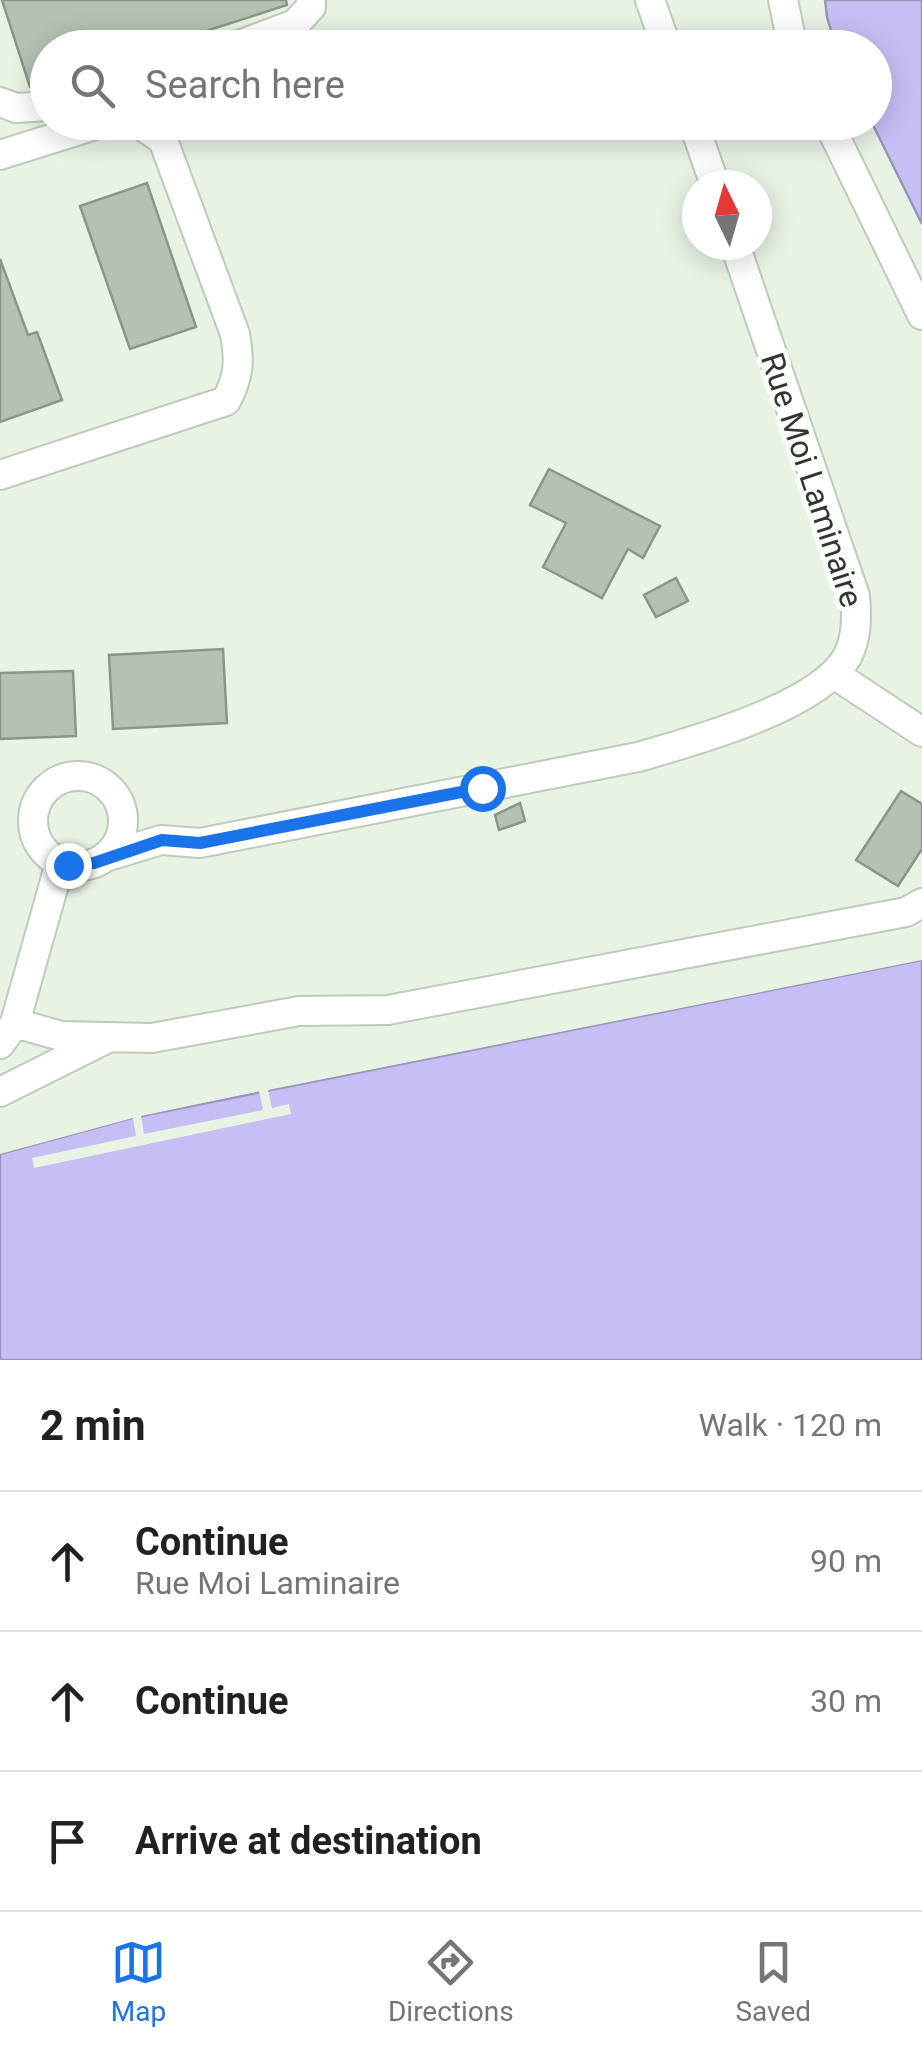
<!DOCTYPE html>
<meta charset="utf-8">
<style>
:root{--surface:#fff;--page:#f2f2f2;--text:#202124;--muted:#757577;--line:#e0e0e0;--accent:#1a73e8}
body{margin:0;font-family:Roboto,sans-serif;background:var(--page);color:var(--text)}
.compass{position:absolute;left:682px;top:170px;width:90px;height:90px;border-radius:50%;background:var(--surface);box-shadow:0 5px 25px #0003;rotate:355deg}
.stop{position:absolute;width:30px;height:30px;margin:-22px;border:8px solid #1a73e8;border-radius:50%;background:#fff}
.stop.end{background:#1a73e8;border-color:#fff;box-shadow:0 2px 10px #0008}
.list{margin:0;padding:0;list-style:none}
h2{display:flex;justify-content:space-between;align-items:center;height:130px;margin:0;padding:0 40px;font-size:42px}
h2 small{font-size:32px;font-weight:400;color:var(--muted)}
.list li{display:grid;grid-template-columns:65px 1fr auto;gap:30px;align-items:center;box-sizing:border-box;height:140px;padding:0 40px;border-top:2px solid var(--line)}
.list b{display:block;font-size:38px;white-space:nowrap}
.list p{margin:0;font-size:32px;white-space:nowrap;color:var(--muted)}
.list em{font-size:32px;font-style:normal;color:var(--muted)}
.icon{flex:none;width:55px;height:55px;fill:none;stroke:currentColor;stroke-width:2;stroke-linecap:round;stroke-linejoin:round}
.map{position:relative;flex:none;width:922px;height:1360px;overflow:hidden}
.search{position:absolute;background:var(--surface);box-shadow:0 5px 25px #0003;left:30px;right:30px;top:30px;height:110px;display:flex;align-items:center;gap:25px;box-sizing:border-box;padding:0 35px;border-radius:55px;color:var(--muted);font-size:38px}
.sheet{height:550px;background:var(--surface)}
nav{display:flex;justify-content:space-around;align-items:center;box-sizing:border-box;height:140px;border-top:2px solid var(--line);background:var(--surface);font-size:28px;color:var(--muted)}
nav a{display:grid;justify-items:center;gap:5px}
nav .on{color:var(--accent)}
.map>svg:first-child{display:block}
</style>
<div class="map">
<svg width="922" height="1360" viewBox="0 0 922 1360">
<rect width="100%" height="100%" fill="#e7f4e4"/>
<path fill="#c5bff5" stroke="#9996ba" stroke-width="2.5" d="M825,0h97v224l-50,-101 2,-75 -38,-1 -9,-30z
M922,960v400h-922v-206l132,-36z"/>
<path fill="#e7f4e4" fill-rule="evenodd" d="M922,955v5l-654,130 4,18 17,-4 2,10 -257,54 -2,-10 104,-22 -3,-18 -133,36v-5l131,-36zM259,1091l4,19 -119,24 -3,-18z"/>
<path fill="#b5c2b3" stroke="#8a9688" stroke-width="2.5" d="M2,0h284l1,5 -134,43h-105v33l-18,6z
M147,183l49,144 -66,22 -50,-143z
M0,259l28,76 9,-3 25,68 -62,22z
M549,469l111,57 -17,32 -15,-9 -26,49 -59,-31 23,-44 -36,-18z
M676,578l12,23 -32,16 -12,-22z
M223,649l4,74 -114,6 -4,-74z
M73,671l3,65 -76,3v-66z
M901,791l21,13v45l-24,37 -42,-26z
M520,803l5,18 -26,9 -4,-15z"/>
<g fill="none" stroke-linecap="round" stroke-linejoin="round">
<defs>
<path id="minor" d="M650,0l17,48
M783,0l10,48
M231,48l64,-24 16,-17v-7
M0,102l16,6 32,-2
M693,122l22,63
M828,122l94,193
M0,155l105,-33
M0,475l226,-74c13,-24 14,-40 9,-67l-62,-167 -10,-27 -26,-18
M834,674l88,58
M33 821a45 45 0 1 1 90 0a45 45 0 1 1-90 0Z
M105,857l56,-17 39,3 438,-86c53,-15 181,-50 209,-100 10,-19 10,-40 8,-61l-120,-351
M15,1023l46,13 91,2 147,-27 89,-1 518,-98 16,-9
M0,1044l15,-21 45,-160
M0,1092l106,-53"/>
</defs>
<use href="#minor" stroke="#becbbb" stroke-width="32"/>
<use href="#minor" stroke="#fff" stroke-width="28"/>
</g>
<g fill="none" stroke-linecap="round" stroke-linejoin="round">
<path stroke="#1a73e8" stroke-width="12" d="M68,865l26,-2 68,-23 38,3 282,-55"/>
</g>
<g text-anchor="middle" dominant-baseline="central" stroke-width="10" stroke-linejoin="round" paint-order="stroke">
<g font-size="32" fill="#313630" stroke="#fafff9">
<text transform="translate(812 480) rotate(72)">Rue Moi Laminaire</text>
</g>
</g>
</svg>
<svg class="compass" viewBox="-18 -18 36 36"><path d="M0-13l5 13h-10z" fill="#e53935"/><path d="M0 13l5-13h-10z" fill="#757577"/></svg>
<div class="stop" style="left:482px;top:788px"></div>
<div class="stop end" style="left:68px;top:865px"></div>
<div class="search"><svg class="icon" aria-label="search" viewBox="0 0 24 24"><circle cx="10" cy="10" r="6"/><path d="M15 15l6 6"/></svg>Search here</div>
</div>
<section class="sheet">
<h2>2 min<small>Walk · 120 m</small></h2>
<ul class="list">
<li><svg class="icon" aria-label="ahead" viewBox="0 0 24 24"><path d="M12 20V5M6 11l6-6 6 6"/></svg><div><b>Continue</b><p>Rue Moi Laminaire</p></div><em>90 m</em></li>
<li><svg class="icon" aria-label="ahead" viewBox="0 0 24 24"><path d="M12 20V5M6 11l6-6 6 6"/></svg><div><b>Continue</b></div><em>30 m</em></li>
<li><svg class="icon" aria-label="arrive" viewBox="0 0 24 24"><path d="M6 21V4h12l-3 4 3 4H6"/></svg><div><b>Arrive at destination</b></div></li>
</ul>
</section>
<nav>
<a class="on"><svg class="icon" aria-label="map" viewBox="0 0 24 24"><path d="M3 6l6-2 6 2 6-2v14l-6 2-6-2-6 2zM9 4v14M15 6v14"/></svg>Map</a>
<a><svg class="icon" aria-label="directions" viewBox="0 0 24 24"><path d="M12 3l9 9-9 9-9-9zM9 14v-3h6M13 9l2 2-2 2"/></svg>Directions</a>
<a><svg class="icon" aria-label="saved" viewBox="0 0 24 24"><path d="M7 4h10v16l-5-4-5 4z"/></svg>Saved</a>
</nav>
